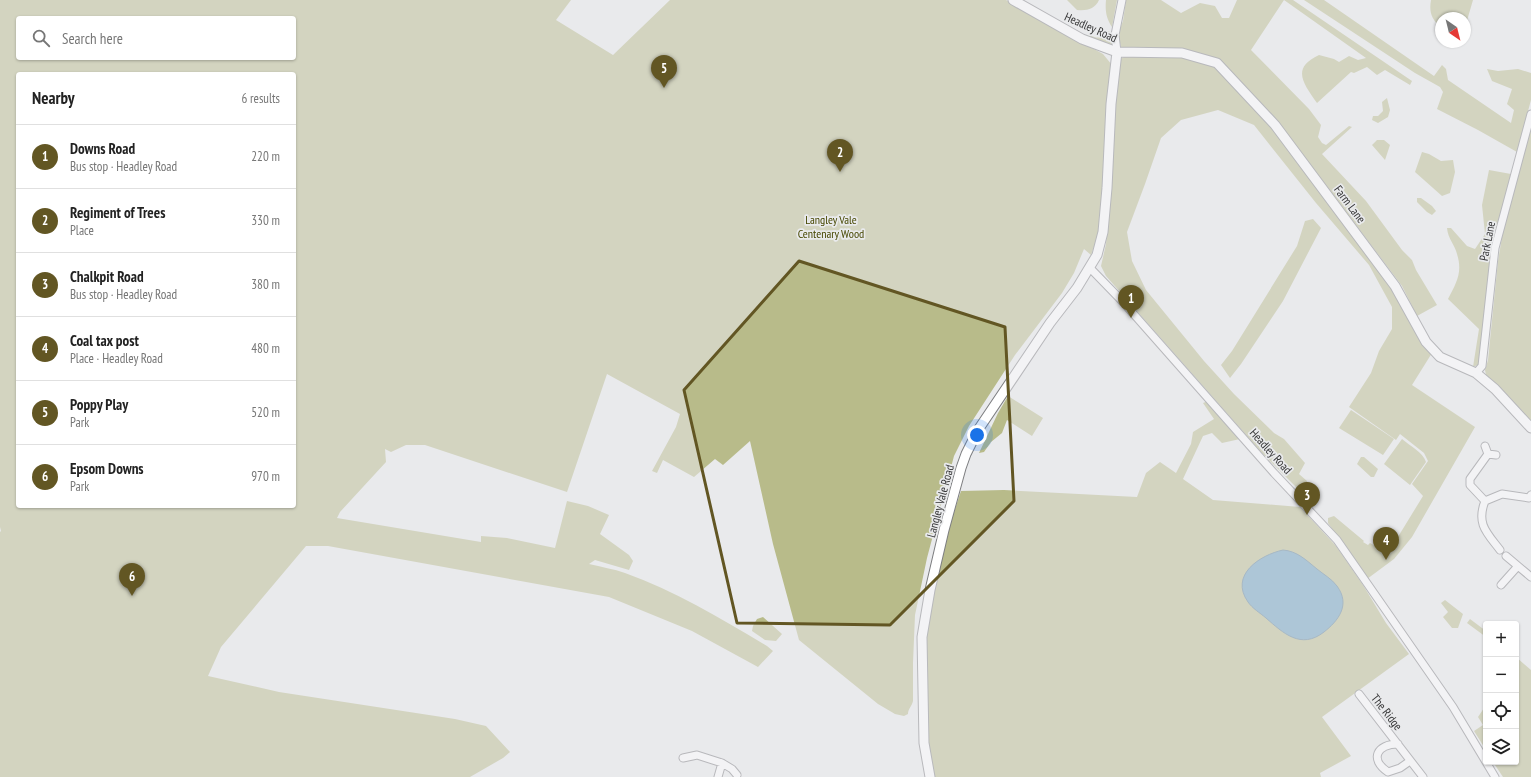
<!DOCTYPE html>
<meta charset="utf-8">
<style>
:root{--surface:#fff;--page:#f2f2f2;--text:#222;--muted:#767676;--line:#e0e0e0;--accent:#625623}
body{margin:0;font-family:"PT Sans Narrow",sans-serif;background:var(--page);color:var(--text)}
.controls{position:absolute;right:12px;bottom:12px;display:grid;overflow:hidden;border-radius:4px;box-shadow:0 1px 3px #0004}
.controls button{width:36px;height:36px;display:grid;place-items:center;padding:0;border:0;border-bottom:1px solid var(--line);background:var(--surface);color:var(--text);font:20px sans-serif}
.compass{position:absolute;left:1435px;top:12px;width:36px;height:36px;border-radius:50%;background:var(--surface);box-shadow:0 1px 3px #0004;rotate:145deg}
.you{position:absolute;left:977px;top:435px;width:14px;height:14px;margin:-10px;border:3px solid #fff;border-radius:50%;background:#1a73e8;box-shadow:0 0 0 6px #1a73e833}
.badge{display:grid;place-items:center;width:26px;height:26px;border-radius:50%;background:var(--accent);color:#fff;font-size:13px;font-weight:700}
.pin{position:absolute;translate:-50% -33px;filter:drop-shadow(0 1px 2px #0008)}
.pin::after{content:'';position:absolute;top:21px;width:14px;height:12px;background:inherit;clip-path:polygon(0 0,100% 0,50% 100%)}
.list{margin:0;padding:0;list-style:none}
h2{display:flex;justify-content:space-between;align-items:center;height:52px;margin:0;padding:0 16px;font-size:17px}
h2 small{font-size:13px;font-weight:400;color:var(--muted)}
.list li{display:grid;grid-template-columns:26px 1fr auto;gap:12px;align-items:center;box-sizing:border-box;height:64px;padding:0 16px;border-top:1px solid var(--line)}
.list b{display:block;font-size:15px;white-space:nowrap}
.list p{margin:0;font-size:13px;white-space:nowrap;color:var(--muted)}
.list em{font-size:13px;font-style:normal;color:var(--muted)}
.icon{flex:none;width:22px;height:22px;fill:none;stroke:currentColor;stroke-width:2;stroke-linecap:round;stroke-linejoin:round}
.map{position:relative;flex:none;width:1531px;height:777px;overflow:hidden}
.search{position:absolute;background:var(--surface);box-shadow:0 1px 3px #0004;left:16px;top:16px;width:280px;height:44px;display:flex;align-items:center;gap:10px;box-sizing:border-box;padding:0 14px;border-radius:4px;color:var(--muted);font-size:15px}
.panel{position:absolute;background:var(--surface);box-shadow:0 1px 3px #0004;left:16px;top:72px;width:280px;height:436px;border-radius:4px}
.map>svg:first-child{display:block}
</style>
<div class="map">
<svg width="1531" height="777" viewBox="0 0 1531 777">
<rect width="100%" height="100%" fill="#e9eaec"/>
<path fill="#b8bb8a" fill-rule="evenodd" d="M0,0h571l-15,20 57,35 57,-55h336l97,54 9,11 -13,168 -8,22 -7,-6 -10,24 -12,20 -47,62 -46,71 -15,30 -27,102 -12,57 -2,48v38c-1,5 -5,8 -5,13l-4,2 -9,-2 -17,-10 -79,-64 -26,-96 -23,-103 -27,24 -8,-6 -21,18 -31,-17 -6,13 -5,-2 24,-44 4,-13 -73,-40 -40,118 -142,-47h-19l-15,7 -6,-3 1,13 -46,50 -3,6 144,24v-6l26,2 48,10 12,-47 21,5 21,9 -9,19 29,21 4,6 -4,9 -34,-10 -6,4c12,3 25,5 36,9 50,18 97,46 142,73l6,5 -15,16 -66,-36 -83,-34 -281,-51h-22l-85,101 -13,29 71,16 176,27 31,7 24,26 -7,6 -33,19h-470v-245l1,-1 -1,-4zM18,18h276v40h-276zM18,74h276v432h-276z
M1067,0h32c-4,9 -12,11 -22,10z
M1106,0h11l-5,27c-6,-9 -7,-17 -6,-27z
M1126,0h35l20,13 19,-10 15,3 7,12h7l8,-18h56l119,81 -2,4 -25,-15 -8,5 -10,-8 -13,6 -3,-1 -34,31c-14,-20 -26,-35 2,-48l15,4 5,3 10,-6 9,4 8,-2 -82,-58 -33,50 58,59 12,16 -3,12 4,6 4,2 23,-19 3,1 -30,27 44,47 36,49 10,10 4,10 21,35 -20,11 -15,-30 -123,-163 -59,-62 -63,-12 -36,-2 -3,-13 5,-13z
M1304,0h20l110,76 8,-11 4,4 2,11 63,43 3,-13 -7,-6 5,-15 -20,-8 -5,-12 11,2 20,-2 13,4v27l-14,52 -39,-22 -41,-21 6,-17 -3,-5 -25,-14z
M1431,0h42l-7,24 -1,-6h-24v9c-10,-7 -12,-16 -10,-27z
M1108,31l2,1 3,9 -1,3 -5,2 -20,-9 2,-2c13,5 9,2 19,-4z
M1127,55l54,1 34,10 59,62 118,160 40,65 -20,32 63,42 -63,110 -18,22 -27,20 -39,-56v-5l6,-2 30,25 -1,1 5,3 2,-2 14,8 9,-6 30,-49 -11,-12 16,-23 -4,-8 -24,-19 -4,6 -47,-33 22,-34 8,-22 13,-22v-22l-23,-42 -53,-62 -62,-78 -36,-15 -37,10 -20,18 -16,46 -18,48 5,29 14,29 58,71 30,33 40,39 10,6 21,24 -6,11 8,7 -1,8 -4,4 -41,-41 -155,-176 -5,-10 5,-22 13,-184z
M1387,98l3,12 -2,7 -10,6 -6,-3 1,-4h5l5,-5 -1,-9z
M1531,128v297l-45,-50 -1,-5 3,-10 10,-99 5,-30z
M1377,140h7l6,5 -5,15 -13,-15z
M1422,152l7,2 12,7 12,-1 2,12 -5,21 -8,3 -27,-24z
M1489,170l22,4 -20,78 -11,112 -7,3 6,-38 -31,-30c8,-16 15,-26 9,-45 -2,-9 -9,-15 -10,-26h4l16,18 8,3 10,-15 -3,-29z
M1417,198h4l11,8 4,5 -4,4 -5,-3 -10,-10z
M1313,219l8,9 -38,73 -42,63 -11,14 -9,-13 11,-14 65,-105 8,-25z
M1008,396l35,22 -11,18 -25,-16 -5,13 -11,9 -7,10 -5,1 19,-40z
M1208,401l32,38 -18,4 -10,-10 -9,3 -20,43 30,21 87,7 36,39 27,39 23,38 23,31 -87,63 29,39 -31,17 1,4h-388l-7,-56 -1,-49 2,-52 7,-37 19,-68 8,-24 43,-1 133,7 9,-24 14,-11 16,11 15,-29 2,-12 21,-13 -11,-16z
M1351,410l43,29 -11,16 -44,-27z
M1402,439c8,7 21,13 24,23l-16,23 -26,-21z
M1361,457h3l14,12 -4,8h-3l-14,-13z
M1445,600l18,14 -5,14h-6l-9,-11 5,-5 -7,-9z
M763,617l19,17 -6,7 -11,-1 -13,-9 1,-5 4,-7z
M1470,619l16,12v6l-19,-14z
M1516,657l15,13v107h-28l-10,-15h23z
M1486,705v45l-12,-19 9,-6 -5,-8z"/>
<path fill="#659bbc" stroke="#577d94" d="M1283,550c14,1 23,10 34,19 6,5 15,10 20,17 14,19 1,35 -13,46 -23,18 -41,1 -58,-14 -6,-5 -14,-10 -18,-16 -19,-27 12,-47 35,-52z"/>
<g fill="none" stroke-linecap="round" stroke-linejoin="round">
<defs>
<path id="street" d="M1117,52l-2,-17 7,-35
M1090,268l33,34 151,171 63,67 116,167 33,55
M1476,373l6,-7 13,-118 36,-134
M1485,446l3,8
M1485,501l-15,-16v-6l18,-25 8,1
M1500,550c-13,-17 -24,-26 -15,-49l17,-7 27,4 2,-3
M1506,556l25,21
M1501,585l17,-19
M1359,694l64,83
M1398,744c-21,0 -29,15 -10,28l12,-4 10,-7
M683,758l14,-3 25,8 -4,14
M1486,762l9,15
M722,763l10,6 5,6"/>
<path id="secondary" d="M1013,0l69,39 35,13 65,1 35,10 58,62 120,161 31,56 14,15 36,16 19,16 36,39
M930,777l-6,-34 -2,-106 8,-47 14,-60 17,-62 5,-14 12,-24 72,-107 27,-35 20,-33 6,-23 4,-44 4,-84 6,-52"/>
</defs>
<use href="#street" stroke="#7d7e80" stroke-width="9"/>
<use href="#secondary" stroke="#7d7e80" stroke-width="11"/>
<use href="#street" stroke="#fff" stroke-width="7"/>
<use href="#secondary" stroke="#fff" stroke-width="9"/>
</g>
<path d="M0 0H1531V777H0ZM799,261l206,66 9,174 -124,124 -153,-2 -53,-233z" fill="#e9eaec" fill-opacity=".55" fill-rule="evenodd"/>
<path fill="none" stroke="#625623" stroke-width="3" stroke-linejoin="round" d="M799,261l206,66 9,174 -124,124 -153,-2 -53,-233z"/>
<g text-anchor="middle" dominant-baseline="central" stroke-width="3.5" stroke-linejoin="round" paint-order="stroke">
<g font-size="12" fill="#373738" stroke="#e9eaec">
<text transform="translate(1091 27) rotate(24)">Headley Road</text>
<text transform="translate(1350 204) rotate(53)">Farm Lane</text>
<text transform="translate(1487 241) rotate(-79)">Park Lane</text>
<text transform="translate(1271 451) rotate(48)">Headley Road</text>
<text transform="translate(940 501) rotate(-75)">Langley Vale Road</text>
<text transform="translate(1387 712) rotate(52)">The Ridge</text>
</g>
<g font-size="12" fill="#464701" stroke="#e9eaec">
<text x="831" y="219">Langley Vale<tspan x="831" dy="14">Centenary Wood</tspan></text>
</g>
</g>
</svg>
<div class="controls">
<button>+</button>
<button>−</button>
<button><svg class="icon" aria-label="locate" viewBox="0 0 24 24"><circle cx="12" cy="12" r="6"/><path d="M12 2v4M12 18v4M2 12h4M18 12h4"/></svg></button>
<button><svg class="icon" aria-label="layers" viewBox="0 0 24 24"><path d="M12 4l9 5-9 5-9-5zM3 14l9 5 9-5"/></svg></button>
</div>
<svg class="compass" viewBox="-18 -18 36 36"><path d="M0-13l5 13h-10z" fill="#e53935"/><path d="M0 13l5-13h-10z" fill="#767676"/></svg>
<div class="you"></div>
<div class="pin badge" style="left:1131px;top:318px">1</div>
<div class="pin badge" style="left:840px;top:172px">2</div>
<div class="pin badge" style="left:1307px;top:515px">3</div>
<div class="pin badge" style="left:1386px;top:560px">4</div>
<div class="pin badge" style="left:664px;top:88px">5</div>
<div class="pin badge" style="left:132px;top:596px">6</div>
<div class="search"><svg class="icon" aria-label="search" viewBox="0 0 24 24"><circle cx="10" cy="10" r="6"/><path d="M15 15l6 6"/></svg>Search here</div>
<section class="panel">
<h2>Nearby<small>6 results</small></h2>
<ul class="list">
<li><span class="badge">1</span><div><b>Downs Road</b><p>Bus stop · Headley Road</p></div><em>220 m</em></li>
<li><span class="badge">2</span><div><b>Regiment of Trees</b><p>Place</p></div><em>330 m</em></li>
<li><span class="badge">3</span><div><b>Chalkpit Road</b><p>Bus stop · Headley Road</p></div><em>380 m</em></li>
<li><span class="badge">4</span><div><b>Coal tax post</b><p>Place · Headley Road</p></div><em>480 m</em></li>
<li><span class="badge">5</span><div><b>Poppy Play</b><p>Park</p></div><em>520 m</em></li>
<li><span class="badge">6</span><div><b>Epsom Downs</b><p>Park</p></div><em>970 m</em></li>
</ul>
</section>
</div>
